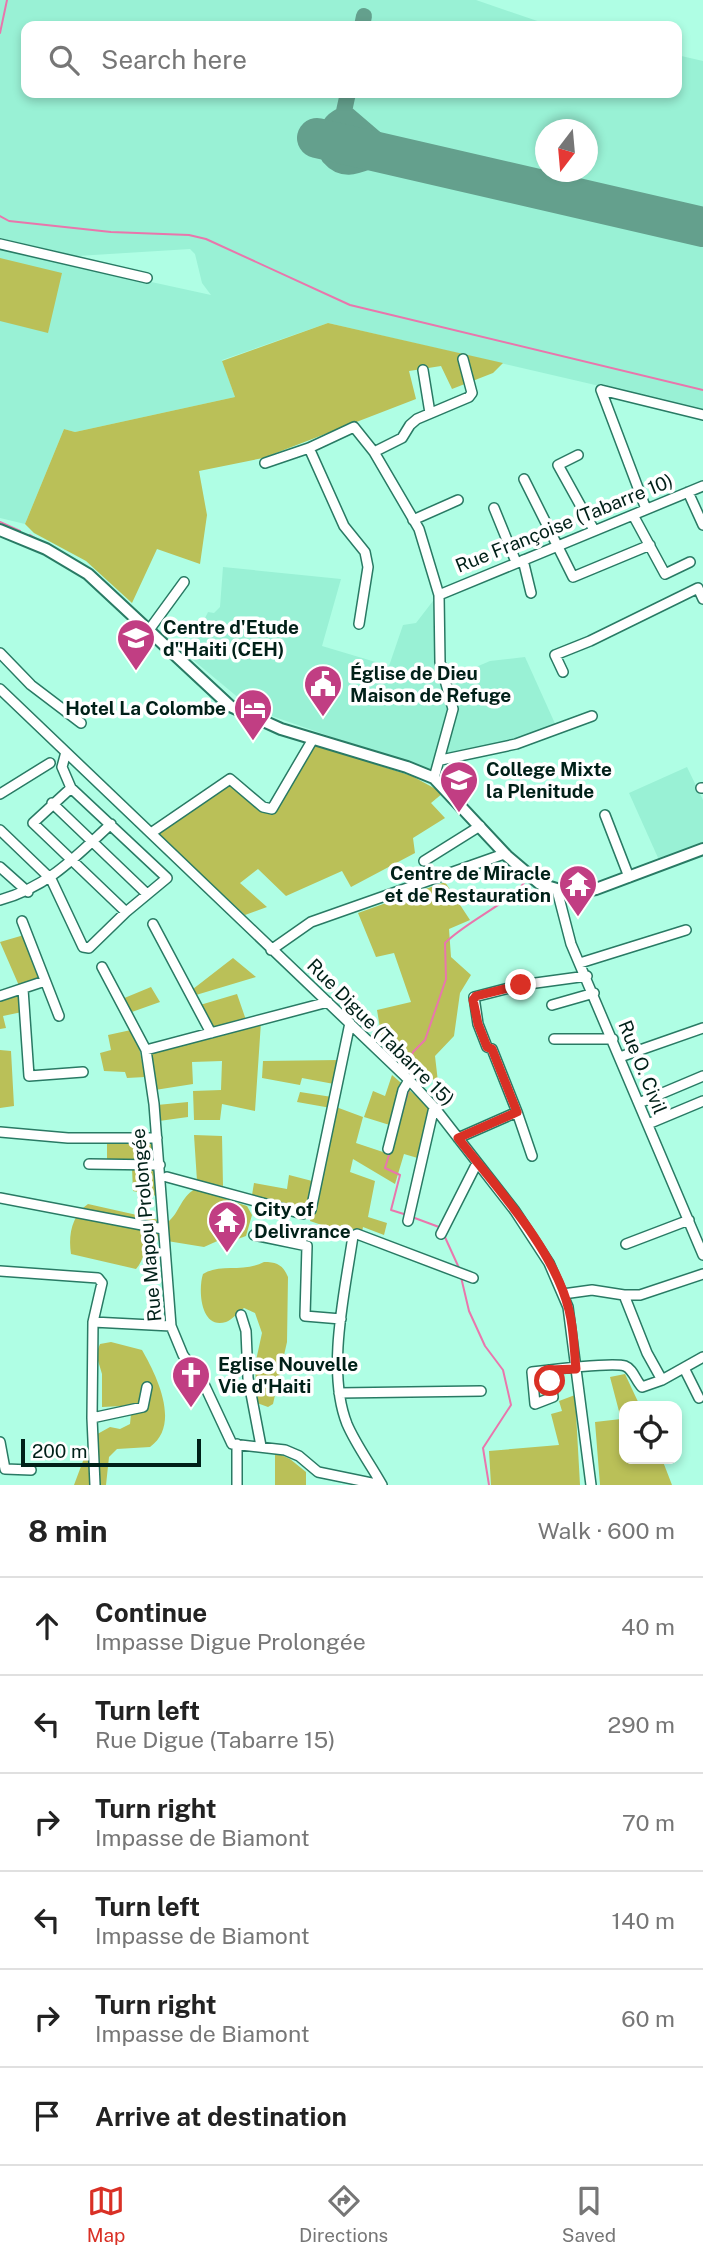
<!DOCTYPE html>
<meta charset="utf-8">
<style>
:root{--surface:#fff;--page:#f6f6f6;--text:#222;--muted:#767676;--line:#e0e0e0;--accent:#d93025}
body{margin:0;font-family:"Public Sans",sans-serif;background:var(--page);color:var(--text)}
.controls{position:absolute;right:21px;bottom:21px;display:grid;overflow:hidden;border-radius:14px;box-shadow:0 4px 10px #0003}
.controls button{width:63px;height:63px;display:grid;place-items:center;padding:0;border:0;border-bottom:2px solid var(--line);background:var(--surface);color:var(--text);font:35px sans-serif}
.compass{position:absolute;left:535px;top:119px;width:63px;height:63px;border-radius:50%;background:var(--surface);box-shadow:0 4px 10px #0003;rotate:196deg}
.scale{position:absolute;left:21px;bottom:18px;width:180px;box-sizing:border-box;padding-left:7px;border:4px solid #002018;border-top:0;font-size:19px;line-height:24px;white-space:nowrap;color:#002018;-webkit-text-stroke:5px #fff;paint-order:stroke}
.stop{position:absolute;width:21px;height:21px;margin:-16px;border:5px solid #d93025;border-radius:50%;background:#fff}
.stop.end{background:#d93025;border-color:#fff;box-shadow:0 2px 7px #0008}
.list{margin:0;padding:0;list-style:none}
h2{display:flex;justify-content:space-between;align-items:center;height:91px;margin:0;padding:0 28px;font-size:30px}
h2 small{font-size:23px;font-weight:400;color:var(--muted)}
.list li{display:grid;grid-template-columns:46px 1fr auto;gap:21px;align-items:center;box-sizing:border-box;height:98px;padding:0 28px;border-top:2px solid var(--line)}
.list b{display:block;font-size:26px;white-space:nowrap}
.list p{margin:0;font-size:23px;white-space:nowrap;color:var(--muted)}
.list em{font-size:23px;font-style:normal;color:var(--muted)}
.icon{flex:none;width:38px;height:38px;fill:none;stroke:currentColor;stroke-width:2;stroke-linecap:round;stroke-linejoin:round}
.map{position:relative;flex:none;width:703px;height:1485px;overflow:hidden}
.search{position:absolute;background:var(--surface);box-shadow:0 4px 10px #0003;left:21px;right:21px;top:21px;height:77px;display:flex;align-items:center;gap:18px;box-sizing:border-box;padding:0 24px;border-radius:14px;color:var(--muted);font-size:26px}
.sheet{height:679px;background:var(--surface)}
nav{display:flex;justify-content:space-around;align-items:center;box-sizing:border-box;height:98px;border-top:2px solid var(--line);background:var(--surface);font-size:19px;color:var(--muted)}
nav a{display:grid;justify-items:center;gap:4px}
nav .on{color:var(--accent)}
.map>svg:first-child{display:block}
</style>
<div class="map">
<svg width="703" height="1485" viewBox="0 0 703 1485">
<rect width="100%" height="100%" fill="#affee4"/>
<path fill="#99f1d5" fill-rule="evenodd" d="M0,0h476l76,26h-526v67h651v-38l26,6v349l-375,-87 -106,37 13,37 -160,35 -11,-3 -39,95 -25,-6v-269l211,46 -9,-12 -7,-29 -5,-5 -113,7 -77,-18zM546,130h42v42h-42z
M223,567l118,12 -19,67 67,20 14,-41 13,-2 20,-26v66l12,16 42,-18 35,-4 32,71 -31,12 -86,19 -5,14 -183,-64 -65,-54 21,-43 6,1 6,-6z
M687,767l16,33v43l-44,17 -30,-67z"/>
<path fill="#bac058" d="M0,258l62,15 -14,60 -48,-12z
M328,323l175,40 -10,10 -41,16 -11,-23 -32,5 7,28 -153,59 -64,13 8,44 -7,49 -43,-15 -25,54 -46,-42 -52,-28 -9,-9 39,-95 11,3 160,-35 -13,-36z
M316,745l96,31 31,17 -12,10 14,15 -32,20 2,15 -64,34 -9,-16 -56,25 -28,-27 -18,14 27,24 -22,8 -87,-81 70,-50 36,28 10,2z
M445,882l25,38 -21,9 2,28 20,18 -11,18 -6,43 -19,20 3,26 -54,-30 -7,-42 34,-8 -17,-49 -18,4 -18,-44z
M24,935l18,45 -22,8 -20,-46z
M233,958l23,19 -60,18 -3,-6z
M151,987l9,15 -31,11 -7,-14z
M19,993l3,19 -19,4 3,12 -6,1v-30z
M237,994l9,26 -34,8 -12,-23z
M261,1022l-6,89 -33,-7 -2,16h-26l-1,-29 28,-1 1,-29 -30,1 1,22 -38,6 -7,-39z
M131,1030l8,17 6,30 -18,1 -2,-6 -21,-1 -4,-18 11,-3 -3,-15z
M0,1050l11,1 3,55 -14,2z
M339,1060l-5,24 -32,-6 -2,7 -38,-7 1,-17z
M392,1075l38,33 -9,51 -17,-5 -9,30 -42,-25 -3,13 25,9 -7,36 19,6 -3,12 -21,-8 -1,5 -21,-7 -2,6 -29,-10 26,-114 27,10 -7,26 33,11 7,-27 -32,-10 9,-26 12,5z
M300,1092l32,5 -1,11 -34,-6z
M188,1102v15l-29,4 -2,-16z
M194,1135l28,1 1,50 -26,-5z
M153,1141l4,55 -24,-5 -1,-23 -25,-1v-25z
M289,1175l27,7 -10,30 -54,-17 2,-12 33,6z
M195,1189l52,17 5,9 -6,21 -11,4 -11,-2 -20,9 -43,-7 -11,2c-7,9 -6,18 -14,27l-65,-15c-3,-19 1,-39 17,-50l80,18c12,-10 12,-24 27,-33z
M264,1262c13,0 19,3 24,15l-1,65 -14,62 -5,3 -11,-4 -2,-38 7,-32 -7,-20 -11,-5c-6,4 -12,12 -18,14 -26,8 -28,-33 -23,-48 18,-11 40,-1 61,-12z
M111,1342l31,8c15,26 39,75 8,97l-33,2 -8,8 -3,28h-32l18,-48 18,-10 10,2 10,-5 1,-10 -8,-8 -21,1v-33l-6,-20 4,-10z
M625,1374l15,32h-16v53h38l10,26h-72l-5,-63 26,-3 -11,-42z
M575,1395l5,90h-89l-2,-34 70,-6 -8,-31 11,-3 -3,-10z
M275,1452l15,7 16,13v13h-31z"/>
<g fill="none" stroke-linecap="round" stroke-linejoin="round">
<path stroke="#e976ac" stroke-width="2" d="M0,33l7,-33
M0,216l9,5 102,11 78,3 17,4 144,66 353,85
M0,522l20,9
M30,535l10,6
M137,612l11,10
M156,629l49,47
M451,789l18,19
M406,1072l7,-20 12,-12 21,-61 -1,-36c23,-23 67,-41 81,-63
M398,1127l12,-42
M390,1152l-5,16 15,7 -9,35 16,5
M412,1217l27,10
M444,1235l15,33
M461,1277l8,34 16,35 18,24 8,35 -28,43 6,37"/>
<path stroke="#64a08d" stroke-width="16" d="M362,26l2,-10
M337,143l11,-50
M392,155c-22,0 -43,25 -63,2 -6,-18 -4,-38 18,-43l49,42"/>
<path stroke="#64a08d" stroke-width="40" d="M317,138l386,89"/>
<defs>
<path id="minor" d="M0,244l147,34
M423,370l7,43
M601,390l45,119
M601,390l102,25
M309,448l35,78 21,26 3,15 -9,57
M374,452l28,-14 8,-13 7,-6 52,-22 3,-4 -9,-34
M578,455l-20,10 36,65
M265,463l44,-15 45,-21 20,25 45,77 20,66 1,67 13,47 -19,69
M524,479l49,98 77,-32
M688,492l15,33
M494,508l22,54
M633,515l32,59 25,-12
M413,520l45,-20
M523,560l8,33
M439,595l264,-109
M149,630l35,-48
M0,653l31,32 50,38
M563,672l-8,-17 35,-14 108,-53 5,11
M0,689l410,392 24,26 81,104 34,52 19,44 23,178
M66,752l-4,15 9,21 96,90 -41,34 -93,-89 38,-35
M441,760l75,-16 76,-28
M701,788h2
M0,794l50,-31
M52,803l95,91
M605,815l24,62
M0,830l51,49 32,68 6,1 37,-36
M151,833l79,-54 33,28 9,2 41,-70
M424,861l56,-35
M0,867l28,25
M557,890l14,54 132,311
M0,900c49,-14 74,-42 111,-76
M22,921l37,95
M153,924l58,109
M271,950l40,-28 193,-68
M580,963l106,-33
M102,967l44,83 8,54 17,222 12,29 20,27 29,62 53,6 14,6 19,16 63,13
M23,989l6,87 54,-4
M0,996l45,-15
M552,1005l42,-12
M554,1039h59
M146,1050l182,-48
M620,1057l83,-29
M639,1103l64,-27
M517,1112l15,44
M648,1124l55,-23
M0,1132l68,6h89
M458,1138l59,-26 -25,-63 -5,-2 -9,-23 -4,-27 47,-12 66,-9
M388,1149l15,-59 6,-10
M89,1164l71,1
M167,1177l136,37 8,-4 39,-187
M0,1198l163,31
M408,1221l26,-114
M441,1234l36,-71
M254,1235l53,11 -2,70 36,3
M626,1244l63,-24
M0,1271l98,7 4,5 -9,39 78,4
M563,1294l29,-4 32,5
M241,1315l5,16 2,47 13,68
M93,1322l-1,96 3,67
M684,1368l15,30
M549,1370l4,27 -18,7 -3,-32c16,-2 82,-10 93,-6 8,3 11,15 17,21l20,-7 41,-23
M662,1380l-15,-27 -23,-58h16l63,-21
M339,1393l142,-2
M92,1418l51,-11 4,-20
M0,1442l5,27 26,1
M237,1485v-41
M382,1485c-11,-20 -26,-40 -35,-61 -21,-53 -2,-133 6,-188l4,-2 116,44"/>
<path id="major" d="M0,530l46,19 42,25 142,132 51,23 126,38 27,11 73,78 33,28 30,9 26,-4 107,-40"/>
</defs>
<use href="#minor" stroke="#297a64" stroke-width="12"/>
<use href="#major" stroke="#297a64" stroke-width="14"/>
<use href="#minor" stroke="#fff" stroke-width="9"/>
<use href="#major" stroke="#fff" stroke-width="10"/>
</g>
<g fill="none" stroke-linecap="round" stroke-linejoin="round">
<path stroke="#d93025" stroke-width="9" d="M521,985l-45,11 -3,4 5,24 9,23 5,2 25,63 -59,26c38,49 96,111 111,172 5,19 5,39 7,59l-27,1 1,11"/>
</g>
<defs>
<symbol id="school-pin" viewBox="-11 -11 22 30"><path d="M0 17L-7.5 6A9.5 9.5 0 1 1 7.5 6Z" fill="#c13e83" stroke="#fff"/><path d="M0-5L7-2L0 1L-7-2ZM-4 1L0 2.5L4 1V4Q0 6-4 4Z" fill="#fff"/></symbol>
<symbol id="civic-pin" viewBox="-11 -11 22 30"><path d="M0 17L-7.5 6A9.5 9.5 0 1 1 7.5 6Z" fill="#c13e83" stroke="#fff"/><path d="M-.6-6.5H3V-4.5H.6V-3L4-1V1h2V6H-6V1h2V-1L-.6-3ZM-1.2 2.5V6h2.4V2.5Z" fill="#fff"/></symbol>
<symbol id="hotel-pin" viewBox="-11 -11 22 30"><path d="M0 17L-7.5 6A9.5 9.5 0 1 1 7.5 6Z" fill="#c13e83" stroke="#fff"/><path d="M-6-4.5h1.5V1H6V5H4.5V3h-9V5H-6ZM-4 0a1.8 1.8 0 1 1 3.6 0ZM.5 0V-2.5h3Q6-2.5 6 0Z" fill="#fff"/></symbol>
<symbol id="temple-pin" viewBox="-11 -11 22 30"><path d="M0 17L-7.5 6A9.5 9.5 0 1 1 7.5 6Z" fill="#c13e83" stroke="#fff"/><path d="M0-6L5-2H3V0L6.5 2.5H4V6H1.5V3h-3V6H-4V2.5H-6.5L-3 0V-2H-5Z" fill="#fff"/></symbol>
<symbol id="church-pin" viewBox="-11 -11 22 30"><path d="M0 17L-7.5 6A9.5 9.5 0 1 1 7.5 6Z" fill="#c13e83" stroke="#fff"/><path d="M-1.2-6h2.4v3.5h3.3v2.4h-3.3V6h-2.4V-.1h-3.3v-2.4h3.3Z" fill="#fff"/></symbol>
</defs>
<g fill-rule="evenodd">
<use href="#school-pin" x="114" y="616" width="44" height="60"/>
<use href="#civic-pin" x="301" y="662" width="44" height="60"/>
<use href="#hotel-pin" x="231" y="686" width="44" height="60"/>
<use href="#school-pin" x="437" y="758" width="44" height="60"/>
<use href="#temple-pin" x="556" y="862" width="44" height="60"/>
<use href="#temple-pin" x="205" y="1198" width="44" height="60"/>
<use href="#church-pin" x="169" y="1353" width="44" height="60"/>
</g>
<g text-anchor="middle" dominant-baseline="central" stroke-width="7" stroke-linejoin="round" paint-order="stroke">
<g font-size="19" fill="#002018" stroke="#fff">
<text transform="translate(564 523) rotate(-22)">Rue Françoise (Tabarre 10)</text>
<text transform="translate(381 1032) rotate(45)">Rue Digue (Tabarre 15)</text>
<text transform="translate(643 1067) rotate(68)">Rue O. Civil</text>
<text transform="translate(146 1225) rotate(-95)">Rue Mapou Prolongée</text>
</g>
<g font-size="19" font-weight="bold" fill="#002018" stroke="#fff" text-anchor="start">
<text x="163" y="627">Centre d'Etude<tspan x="163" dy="22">d"Haiti (CEH)</tspan></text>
<text x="350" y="673">Église de Dieu<tspan x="350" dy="22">Maison de Refuge</tspan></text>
<text x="226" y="708" text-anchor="end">Hotel La Colombe</text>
<text x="486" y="769">College Mixte<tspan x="486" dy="22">la Plenitude</tspan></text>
<text x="551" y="873" text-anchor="end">Centre de Miracle<tspan x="551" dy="22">et de Restauration</tspan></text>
<text x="254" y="1209">City of<tspan x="254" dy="22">Delivrance</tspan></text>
<text x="218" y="1364">Eglise Nouvelle<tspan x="218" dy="22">Vie d'Haiti</tspan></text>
</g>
</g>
</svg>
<div class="controls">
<button><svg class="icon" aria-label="locate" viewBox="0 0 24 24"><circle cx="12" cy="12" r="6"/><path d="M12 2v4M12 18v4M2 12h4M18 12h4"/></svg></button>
</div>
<svg class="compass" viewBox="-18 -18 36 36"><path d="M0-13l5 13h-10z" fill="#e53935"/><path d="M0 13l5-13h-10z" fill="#767676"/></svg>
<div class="scale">200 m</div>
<div class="stop" style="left:550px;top:1381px"></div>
<div class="stop end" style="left:521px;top:985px"></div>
<div class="search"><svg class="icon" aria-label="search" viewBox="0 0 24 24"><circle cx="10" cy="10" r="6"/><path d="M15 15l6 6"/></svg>Search here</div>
</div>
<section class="sheet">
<h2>8 min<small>Walk · 600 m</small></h2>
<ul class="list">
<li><svg class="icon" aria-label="ahead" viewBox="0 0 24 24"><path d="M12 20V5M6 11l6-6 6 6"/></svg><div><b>Continue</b><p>Impasse Digue Prolongée</p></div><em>40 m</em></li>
<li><svg class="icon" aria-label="left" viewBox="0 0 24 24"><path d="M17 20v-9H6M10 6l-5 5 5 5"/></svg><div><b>Turn left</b><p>Rue Digue (Tabarre 15)</p></div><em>290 m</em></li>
<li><svg class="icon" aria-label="right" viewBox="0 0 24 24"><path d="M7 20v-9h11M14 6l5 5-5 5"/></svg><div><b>Turn right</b><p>Impasse de Biamont</p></div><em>70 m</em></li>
<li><svg class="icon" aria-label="left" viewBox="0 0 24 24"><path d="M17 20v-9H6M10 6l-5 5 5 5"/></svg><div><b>Turn left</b><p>Impasse de Biamont</p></div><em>140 m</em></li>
<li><svg class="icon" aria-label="right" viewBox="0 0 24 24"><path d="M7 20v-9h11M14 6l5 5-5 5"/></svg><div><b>Turn right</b><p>Impasse de Biamont</p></div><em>60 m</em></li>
<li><svg class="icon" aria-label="arrive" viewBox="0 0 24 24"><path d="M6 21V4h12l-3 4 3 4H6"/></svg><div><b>Arrive at destination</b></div></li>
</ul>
</section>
<nav>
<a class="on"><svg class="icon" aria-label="map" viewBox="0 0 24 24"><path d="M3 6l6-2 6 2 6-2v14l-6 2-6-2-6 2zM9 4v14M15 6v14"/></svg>Map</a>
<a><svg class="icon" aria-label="directions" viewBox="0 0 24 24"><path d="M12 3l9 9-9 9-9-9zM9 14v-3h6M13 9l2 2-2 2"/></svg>Directions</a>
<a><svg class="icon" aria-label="saved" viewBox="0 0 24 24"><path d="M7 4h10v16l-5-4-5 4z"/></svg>Saved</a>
</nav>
